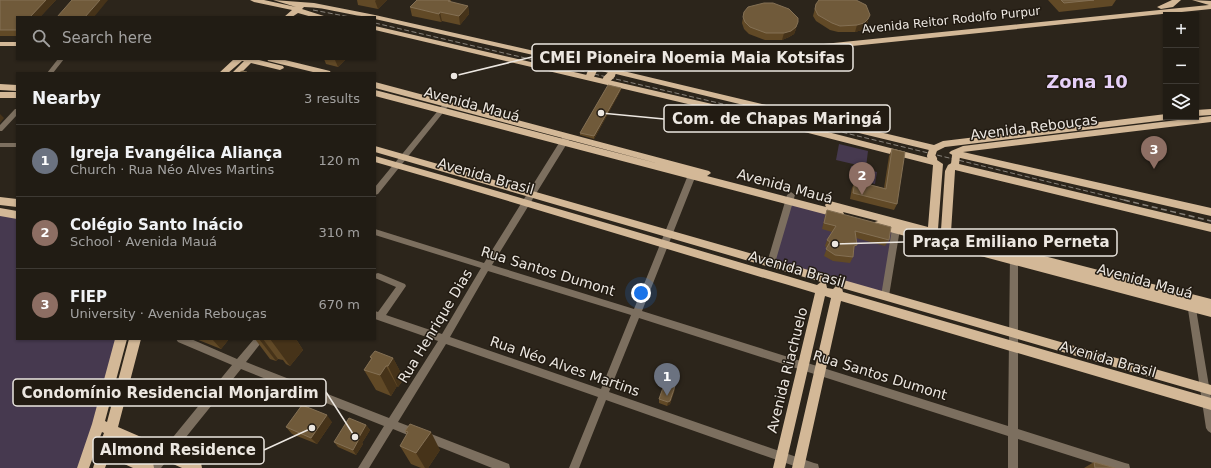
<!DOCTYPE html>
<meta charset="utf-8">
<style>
:root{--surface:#211c14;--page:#2d2922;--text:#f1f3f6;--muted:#a2a1a0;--line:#3e3a34;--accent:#bca0f2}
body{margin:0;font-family:"DejaVu Sans",sans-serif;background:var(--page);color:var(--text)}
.controls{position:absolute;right:12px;top:12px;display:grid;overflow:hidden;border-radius:0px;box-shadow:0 1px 3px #0004}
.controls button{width:36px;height:36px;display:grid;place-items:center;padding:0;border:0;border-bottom:1px solid var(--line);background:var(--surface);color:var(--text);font:20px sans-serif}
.you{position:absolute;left:641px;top:293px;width:14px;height:14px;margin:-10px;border:3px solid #fff;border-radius:50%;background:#1a73e8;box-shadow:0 0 0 6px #1a73e833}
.badge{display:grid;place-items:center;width:26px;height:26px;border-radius:50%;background:var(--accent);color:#fff;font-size:13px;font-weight:700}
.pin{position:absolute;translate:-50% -33px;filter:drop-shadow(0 1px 2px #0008)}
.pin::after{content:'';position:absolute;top:21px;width:14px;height:12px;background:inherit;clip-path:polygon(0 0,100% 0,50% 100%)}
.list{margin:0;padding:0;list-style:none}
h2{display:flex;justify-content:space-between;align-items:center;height:52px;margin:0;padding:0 16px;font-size:17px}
h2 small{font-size:13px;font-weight:400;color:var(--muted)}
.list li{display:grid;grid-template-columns:26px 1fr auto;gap:12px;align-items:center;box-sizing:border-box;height:72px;padding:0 16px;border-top:1px solid var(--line)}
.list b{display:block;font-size:15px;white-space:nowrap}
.list p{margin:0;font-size:13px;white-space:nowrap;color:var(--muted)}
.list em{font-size:13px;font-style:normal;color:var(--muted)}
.icon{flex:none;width:22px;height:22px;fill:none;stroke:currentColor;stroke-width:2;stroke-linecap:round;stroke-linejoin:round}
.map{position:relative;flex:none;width:1211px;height:468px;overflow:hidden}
.search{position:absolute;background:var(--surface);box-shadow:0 1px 3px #0004;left:16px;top:16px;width:360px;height:44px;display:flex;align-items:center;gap:10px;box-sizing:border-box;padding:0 14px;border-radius:0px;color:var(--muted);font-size:15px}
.panel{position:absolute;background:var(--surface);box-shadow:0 1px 3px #0004;left:16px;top:72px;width:360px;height:268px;border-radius:0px}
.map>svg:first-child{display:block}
</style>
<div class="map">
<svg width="1211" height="468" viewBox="0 0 1211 468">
<rect width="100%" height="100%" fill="#2c251b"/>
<path fill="#46394f" d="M839,144l29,7 -2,16 -30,-7z
M851,166l26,6 -2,12 -26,-6z
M789,201l107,28 -11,67 -114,-33z
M0,212l17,3v124h104l-39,129h-82z"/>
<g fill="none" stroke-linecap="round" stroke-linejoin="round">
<path fill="#7c6f5f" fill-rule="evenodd" d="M58,59h6l-11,14h-6z
M445,102h2l3,2 -72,90 -3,1v-8z
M15,109h2v6l-15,16h-2v-6z
M564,135h6l1,2 -79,128 142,44 56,-139 1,-2h6l1,2 -56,141 366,115 2,-171 1,-2h6l1,2v174l107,34 4,1 1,4h-21l-91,-29v29h-10v-32l-369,-118 -30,74 205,71 4,1 1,4h-19l-194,-68 -27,68h-10l29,-71 -152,-53 -48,78 21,8 1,3 -1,3 -4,2 -22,-9 -24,39h-11l26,-42 -143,-57 -80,99h-11l1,-4 81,-99 -54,-23 -2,-3h15l46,20 17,-20h10l-18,23 143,56 49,-77 -63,-22v-8l3,1 18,-25 -21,-9v-4l3,-1 3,1 24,10 1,2 -20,29 56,19 39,-66 -106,-33v-6l109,34zM488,271l143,44 -30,74 -151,-52z
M0,143h17v4h-17z
M791,192l4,3 -20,68 -1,2h-6l-1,-2 20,-68z
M897,220l4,3 -12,73 -1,3 -3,1 -3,-1 -1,-3 12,-73z
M1191,299l3,1 1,3 16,95v35l-3,-2 -2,-3 -19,-125 1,-3z
M426,432l83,32 1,4h-18l-70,-28 -1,-3 1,-3z"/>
<path fill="#d3b897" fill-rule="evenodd" d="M250,0h14l32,7 -23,-7 41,3 61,12 221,50c6,-5 26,-9 32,-4l-4,2 -20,4 8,1 4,-2 29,-4 564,-57 -17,-5 19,1v8l-592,61 315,75 9,-4 223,-27v3h4l-4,3 -221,27 -12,6 -4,-3 -313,-76 -5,4 -4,-3 2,-2 -11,-3 -5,3 -3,-1v-4l-215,-49v-2c-24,0 -47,-10 -71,-10l-2,2 25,8h-15l-14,-4 -6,4h-8l8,-7 -38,-8z
M1172,0h9l-8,7 -12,2 -4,-2z
M375,26l406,94 156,40 6,4 -5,65 3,1 4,-59 3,-6 7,-4 3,1 1,2 252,60v8l-256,-62v1l-4,61 260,67v18l-336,-89 -2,-3 2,-3 3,-1 -35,-9 1,2 -2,3 -3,1 -464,-122v-6l285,74 -285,-76v-6l334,89 2,2 -4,3 119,31 -1,-2 2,-3 3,-1 98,26 5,-62 -152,-39 -406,-96z
M0,42h17v4h-17z
M234,59h21l28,7 1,2 -4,2 -29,-7 -10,10h-9l12,-12h-2l-14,12h-9z
M267,59h14l49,12 1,2h-14l-49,-12z
M0,84l17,1v6l-17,-1z
M0,92h17v6h-17z
M1211,109v6l-15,1v-6z
M1211,116v6l-248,30 248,56v8l-255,-59 -7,-4 2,-2 12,-5z
M375,146l836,239v10l-369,-107 1,4 368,106v12l-370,-109 -37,167h-12l39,-170 -6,-2 -40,172h-12l42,-175c-147,-43 -293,-89 -440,-131v-6c148,42 295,86 442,129l4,-3 -446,-130zM826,283l10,3 -3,3 -6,-1z
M0,197l17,2v8l-17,-2z
M0,208l17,3v8l-17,-3z
M115,339h12l-22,82 2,1 22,-83h12l-23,88 83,36 1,5h-20l-67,-30 -3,8 41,17 1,5h-21l-24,-11 -4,11h-12l5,-16 -2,-3 -7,19h-12l15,-44zM102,432l2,1 -3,8 -3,1z"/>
<path stroke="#88827a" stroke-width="1" stroke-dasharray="5 2.5" stroke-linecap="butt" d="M313,10l37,7
M375,23l408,95 345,83"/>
<path stroke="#88827a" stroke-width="1.5" stroke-dasharray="6 3.5" stroke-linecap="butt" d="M1124,200l87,21"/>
<path stroke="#d3b897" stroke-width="8" d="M590,76l3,-6
M607,79l4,-4
M933,150l-2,6 2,3
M955,164l1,-8"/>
</g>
<path fill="#614926" d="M0,0h56l-16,17h-23v19h-17z
M357,0h30l-9,9 -20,-4z
M451,0v2l17,4 1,8 -9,11 -18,-4 -1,1 -29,-6 -2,-9z
M1048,0h68l-4,6 -53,6z
M816,4l52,17 -2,5 -4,4 -7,2h-17l-8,-2 -14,-9 -3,-5z
M744,12l52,17 -2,5 -5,3 -7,3h-17l-16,-6 -5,-5 -2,-6z
M324,59h22l-8,8 -12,-3z
M621,90l-27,49 -14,-4v-2z
M892,149l5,55 -3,6 -44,-11 2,-11 3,-7 29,7 5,-32z
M827,210l62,30 -4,6 -29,-8 -3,19 -3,6 -17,-2 -9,-5 3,-8 -2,-2 2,-6 5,-8 -10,-3 3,-13z
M196,339h33l-8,10z
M255,339h41l7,11 -13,16 -4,-2 -3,-4 -5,-1 -2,2 -6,-2z
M370,357l23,1 11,21 -6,8 -1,-1 -6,10 -15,-6 -12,-20 7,-11z
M675,389l-5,15 -3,2 -8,-3v-4z
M332,422l-15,22 -25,-10 -6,-7z
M366,425l4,5 -8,13 1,1 -7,11 -18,-8 -4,-5z
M405,431l35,19 -12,18h-7l-10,-4 -11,-18 7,-12z
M1094,462l21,6h-31z"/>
<path fill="#463319" d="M46,0h10l-16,17h-10z
M100,0h8l-14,17h-9z
M376,0h11l-9,9 -3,-8z
M468,6l1,8 -9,11 -1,-9z
M440,12l2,9 -1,1 -2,-8z
M870,15l-4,11 -4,4 -7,2 2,-7z
M798,22l-2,7 -2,5 -5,3 -7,3 2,-7z
M336,59h10l-8,8 -3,-7z
M621,88v2l-27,49v-3z
M0,114l4,4 -4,5z
M212,339h17l-8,10z
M259,339h4l15,20 -2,2z
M270,339h26l7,11 -13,16z
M393,358l11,21 -6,8 -10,-21z
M386,366l11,20 -6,10 -11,-21z
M675,386l-5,18 -3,2 1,-4z
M327,415l5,7 -15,22 -6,-6z
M366,425l4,5 -8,13 1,1 -7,11 -3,-5 5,-11z
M431,432l9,18 -12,18h-3l-9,-15z"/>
<path fill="#705a3a" stroke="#847054" d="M0,0h46l-16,17h-13v13h-17z
M72,0h28l-15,17h-28z
M417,0h33l-2,1 20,5 -9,10 -19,-4 -1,2 -29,-7z
M819,0h37l10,5 4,10 -2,4 -4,4 -7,2 -17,1 -8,-3 -14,-8 -3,-6 1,-5z
M1061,0h33l-30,3z
M764,3h9l16,6 9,9v4l-2,5 -5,4 -7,2h-18l-16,-6 -5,-5 -2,-5 1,-5 4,-5z
M242,71l5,1 -1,1h-7z
M608,85l13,3 -27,48 -14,-3z
M892,149l13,3 -8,52 -44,-11 2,-12 31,8z
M827,210l64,17 -2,13 -34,-9 2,14 -3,1 -1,11 -18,-2 -9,-6 4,-7 -3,-2 9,-14 -12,-3z
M375,351l18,7 -5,8h-2l-6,9 -16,-5 8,-12 -2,-1z
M665,382l10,4 -5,15 -2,1 -9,-3z
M302,405l25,10 -16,23 -25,-11z
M349,418l17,7 -8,14h1l-6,11 -19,-8z
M410,424l21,8 -15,21 -16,-7 8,-14 -3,-1z
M1094,462l21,6h-20z"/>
<g text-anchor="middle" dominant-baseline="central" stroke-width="3" stroke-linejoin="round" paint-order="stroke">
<g font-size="12" fill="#ece7e1" stroke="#221b12">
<text transform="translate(951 20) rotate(-6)">Avenida Reitor Rodolfo Purpur</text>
</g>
<g font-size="14" fill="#ece7e1" stroke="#221b12">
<text transform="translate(472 104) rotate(15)">Avenida Mauá</text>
<text transform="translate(1034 127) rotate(-7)">Avenida Rebouças</text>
<text transform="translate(486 176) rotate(16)">Avenida Brasil</text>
<text transform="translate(785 186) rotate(15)">Avenida Mauá</text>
<text transform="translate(797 269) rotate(16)">Avenida Brasil</text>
<text transform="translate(548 271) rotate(17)">Rua Santos Dumont</text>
<text transform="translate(1145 281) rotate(15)">Avenida Mauá</text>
<text transform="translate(435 326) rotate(-59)">Rua Henrique Dias</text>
<text transform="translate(1108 359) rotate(16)">Avenida Brasil</text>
<text transform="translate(565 366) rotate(19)">Rua Néo Alves Martins</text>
<text transform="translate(787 370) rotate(-76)">Avenida Riachuelo</text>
<text transform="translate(880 375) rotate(17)">Rua Santos Dumont</text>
</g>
<g font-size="18" font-weight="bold" fill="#e6d0f8" stroke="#221b12">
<text x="1087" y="81">Zona 10</text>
</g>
</g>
<path fill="none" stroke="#ece7e1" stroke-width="1.5" d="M454 76L532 57M601 113L664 119M835 244L904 242M355 437L326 392M312 428L264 450"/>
<g fill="#ece7e1" stroke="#221b12" stroke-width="1.5">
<circle cx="454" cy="76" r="4"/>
<circle cx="601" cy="113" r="4"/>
<circle cx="835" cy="244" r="4"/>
<circle cx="355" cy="437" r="4"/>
<circle cx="312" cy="428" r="4"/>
</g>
<g fill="#221b12" stroke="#ece7e1" stroke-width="1.5">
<rect x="532" y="44" width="321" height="27" rx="4"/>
<rect x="664" y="105" width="226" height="27" rx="4"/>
<rect x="904" y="229" width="213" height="27" rx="4"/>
<rect x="13" y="379" width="313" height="27" rx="4"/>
<rect x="93" y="437" width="171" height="27" rx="4"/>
</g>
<g font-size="15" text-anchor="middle" font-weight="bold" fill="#ece7e1">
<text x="692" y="63">CMEI Pioneira Noemia Maia Kotsifas</text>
<text x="777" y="124">Com. de Chapas Maringá</text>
<text x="1011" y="247">Praça Emiliano Perneta</text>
<text x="170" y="398">Condomínio Residencial Monjardim</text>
<text x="178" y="455">Almond Residence</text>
</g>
</svg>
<div class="controls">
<button>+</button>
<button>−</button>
<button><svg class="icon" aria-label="layers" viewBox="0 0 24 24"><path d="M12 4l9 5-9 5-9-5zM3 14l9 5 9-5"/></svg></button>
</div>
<div class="you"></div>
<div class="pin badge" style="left:667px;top:396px;background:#6b7280">1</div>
<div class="pin badge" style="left:862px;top:195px;background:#8d6e63">2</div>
<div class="pin badge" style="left:1154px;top:169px;background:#8d6e63">3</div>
<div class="search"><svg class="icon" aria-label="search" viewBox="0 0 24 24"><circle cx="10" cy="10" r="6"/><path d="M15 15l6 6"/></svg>Search here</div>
<section class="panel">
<h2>Nearby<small>3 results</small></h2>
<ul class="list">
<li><span class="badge" style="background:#6b7280">1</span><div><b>Igreja Evangélica Aliança</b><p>Church · Rua Néo Alves Martins</p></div><em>120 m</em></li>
<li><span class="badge" style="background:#8d6e63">2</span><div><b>Colégio Santo Inácio</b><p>School · Avenida Mauá</p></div><em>310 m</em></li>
<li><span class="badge" style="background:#8d6e63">3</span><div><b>FIEP</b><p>University · Avenida Rebouças</p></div><em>670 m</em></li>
</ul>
</section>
</div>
